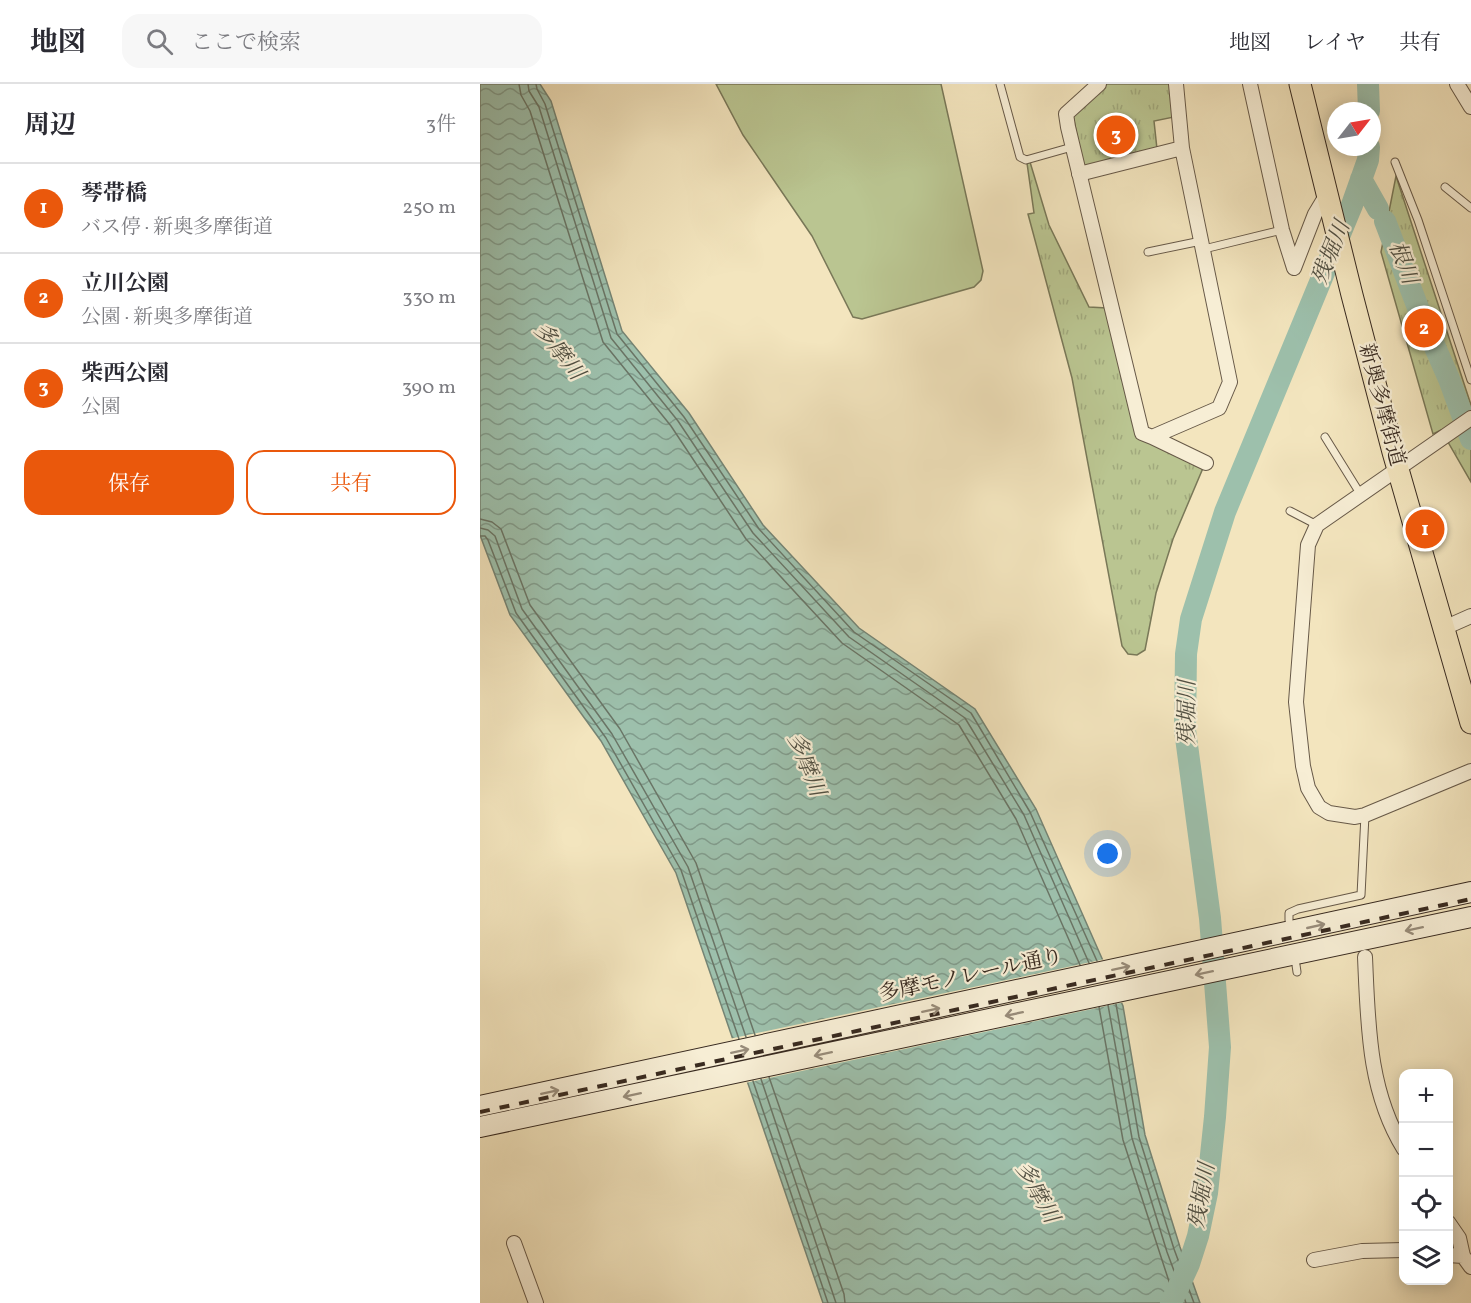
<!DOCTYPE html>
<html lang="ja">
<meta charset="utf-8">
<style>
:root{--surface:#fff;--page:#f7f7f7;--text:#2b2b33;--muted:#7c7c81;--line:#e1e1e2;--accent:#ea580c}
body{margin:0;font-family:Vollkorn,"Noto Serif JP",serif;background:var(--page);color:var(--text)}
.controls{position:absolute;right:18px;bottom:18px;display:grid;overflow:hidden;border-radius:12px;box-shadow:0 3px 15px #0003}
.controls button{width:54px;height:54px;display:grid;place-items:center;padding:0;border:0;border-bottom:2px solid var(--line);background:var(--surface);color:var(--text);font:30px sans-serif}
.compass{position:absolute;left:847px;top:18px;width:54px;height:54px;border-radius:50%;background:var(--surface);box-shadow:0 3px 15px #0003;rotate:59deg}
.you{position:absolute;left:628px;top:770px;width:21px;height:21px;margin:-15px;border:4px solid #fff;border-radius:50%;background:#1a73e8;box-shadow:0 0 0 9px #1a73e833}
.badge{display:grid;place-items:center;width:39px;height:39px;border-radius:50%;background:var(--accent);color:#fff;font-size:20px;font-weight:700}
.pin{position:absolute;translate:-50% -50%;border:3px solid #fff;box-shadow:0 2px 6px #0006}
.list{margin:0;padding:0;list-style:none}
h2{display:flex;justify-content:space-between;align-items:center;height:78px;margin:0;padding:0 24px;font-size:26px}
h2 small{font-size:20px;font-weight:400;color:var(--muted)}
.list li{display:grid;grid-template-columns:39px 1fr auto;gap:18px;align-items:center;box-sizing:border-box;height:90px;padding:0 24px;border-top:2px solid var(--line)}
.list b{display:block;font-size:22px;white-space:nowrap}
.list p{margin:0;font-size:20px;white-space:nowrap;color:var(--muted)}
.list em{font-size:20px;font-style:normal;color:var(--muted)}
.actions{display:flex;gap:12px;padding:18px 24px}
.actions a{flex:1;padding:14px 0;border:2px solid var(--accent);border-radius:18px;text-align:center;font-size:21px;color:var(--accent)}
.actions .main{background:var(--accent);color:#fff}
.icon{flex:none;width:33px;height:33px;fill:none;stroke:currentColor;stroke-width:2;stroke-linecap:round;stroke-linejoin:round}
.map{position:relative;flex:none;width:991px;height:1219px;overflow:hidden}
header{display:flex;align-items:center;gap:36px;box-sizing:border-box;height:84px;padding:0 30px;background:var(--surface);border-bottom:2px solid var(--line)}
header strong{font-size:28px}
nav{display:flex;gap:33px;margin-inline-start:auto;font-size:21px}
.search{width:420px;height:54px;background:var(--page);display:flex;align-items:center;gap:15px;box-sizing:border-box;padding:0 21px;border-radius:18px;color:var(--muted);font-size:22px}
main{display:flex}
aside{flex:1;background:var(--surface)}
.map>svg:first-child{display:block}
</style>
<header>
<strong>地図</strong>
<div class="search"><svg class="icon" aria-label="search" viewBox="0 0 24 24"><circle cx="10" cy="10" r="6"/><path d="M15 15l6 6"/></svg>ここで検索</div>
<nav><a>地図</a><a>レイヤ</a><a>共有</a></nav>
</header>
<main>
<aside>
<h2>周辺<small>3件</small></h2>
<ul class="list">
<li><span class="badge">1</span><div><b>琴帯橋</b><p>バス停 · 新奥多摩街道</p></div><em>250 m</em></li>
<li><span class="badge">2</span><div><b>立川公園</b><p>公園 · 新奥多摩街道</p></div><em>330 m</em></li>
<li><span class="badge">3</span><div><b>柴西公園</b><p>公園</p></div><em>390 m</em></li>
</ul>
<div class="actions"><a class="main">保存</a><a>共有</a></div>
</aside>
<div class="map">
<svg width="991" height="1219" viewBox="0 0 991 1219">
<defs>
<pattern id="park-tufts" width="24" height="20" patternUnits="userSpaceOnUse" patternTransform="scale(1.5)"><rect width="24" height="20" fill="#bac591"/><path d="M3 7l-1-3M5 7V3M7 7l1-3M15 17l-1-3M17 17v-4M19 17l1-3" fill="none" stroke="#a1a97d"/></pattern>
<pattern id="water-waves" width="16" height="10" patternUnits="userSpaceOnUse" patternTransform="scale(1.5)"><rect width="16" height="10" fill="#9dc0ac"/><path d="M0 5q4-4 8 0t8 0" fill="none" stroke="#819c8c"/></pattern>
</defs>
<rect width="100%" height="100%" fill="#f3e5be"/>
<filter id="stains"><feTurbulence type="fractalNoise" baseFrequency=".00333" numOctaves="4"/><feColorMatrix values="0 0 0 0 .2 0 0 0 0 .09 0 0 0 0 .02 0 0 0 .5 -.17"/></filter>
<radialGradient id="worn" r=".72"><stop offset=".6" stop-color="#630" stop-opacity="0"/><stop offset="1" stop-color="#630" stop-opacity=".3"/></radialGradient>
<path fill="url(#park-tufts)" stroke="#797858" stroke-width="1.5" d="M627,0h65l2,33 -20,4 3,28 -74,19 -10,-53z
M550,78l19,63 40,82 18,1 32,127 64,33 -30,71 -17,54 -11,57 -8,5 -9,-1 -6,-8 -50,-268 -44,-164 6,-1 -7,-50z
M916,92l75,229v77l-30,-52 -8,4 -52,-182z"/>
<path fill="#bac591" stroke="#797858" stroke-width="1.5" d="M236,0h225l42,187 -2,9 -7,7 -112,32 -9,-2 -41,-81 -69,-101z"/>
<path fill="url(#water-waves)" stroke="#758474" stroke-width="1.5" d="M0,0h60l11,17 71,230 67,82 74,112 96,103 116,81 61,100 87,197 22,129 35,112 20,56h-377l-147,-430 -75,-132 -91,-126 -30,-80z"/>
<path fill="#f3e5be" d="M625,875l20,43 -380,81 -16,-44z"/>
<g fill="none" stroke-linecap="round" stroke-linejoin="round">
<path stroke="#6a7566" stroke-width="1.5" d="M39,0l2,11 9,16 73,231 68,84 75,113 96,104 117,82 57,94 64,146
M48,0l1,7 10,16 72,231 67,83 75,112 96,104 116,81 59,97 65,148
M56,0l1,5 8,15 72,230 67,83 75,112 95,103 117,81 59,99 67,149
M0,435l12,3 9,7 29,76 90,124 76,134 59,172
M0,444l8,2 7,6 27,73 90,125 76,133 58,170
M0,452h5l3,4 28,73 90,125 75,132 58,169
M636,920l23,133 35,112 20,54
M628,921l24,133 35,114 19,51
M619,923l24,133 53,163
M289,993l75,217 1,9
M281,995l75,224
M273,997l75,222"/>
<path stroke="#9dc0ac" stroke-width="22" d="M888,0l1,27
M881,95l17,30
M905,137l35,92 29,66 22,60
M691,1219l18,-39 9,-28 9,-43 8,-76 5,-70 -10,-129 -25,-188 1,-76 5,-35 34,-107 127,-307 16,-45 1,-13"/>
<defs>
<path id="service" d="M520,0l20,73 6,3 46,-13
M915,78l23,58 53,160
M965,103l26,21
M724,165l78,-19
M668,168l53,-11
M845,353l36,58
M810,427l27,14
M809,836v-7l9,-4 63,-14 4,-80
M816,881l1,7"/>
<path id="minor" d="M619,0l-33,30 2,13 74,306 10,4
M696,0l6,64 48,234 -11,26 -67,29 54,26
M770,0l32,146 12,38
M977,0l14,23
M599,90l103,-26
M814,184l21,-54 12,-20
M991,334l-154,107 -9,20 -12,157 7,64 5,22 11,19 10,6 26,4 10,-2 106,-44
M964,544l27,-12
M885,873c3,66 3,134 39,192
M968,1138l11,16 4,18
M34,1159l22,60
M968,1171l15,1 8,11
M834,1176l48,-9 42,-1"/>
<path id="secondary" d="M0,1022l991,-214
M0,1043l991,-210"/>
<path id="primary" d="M820,0l52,211 41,157 78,271"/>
</defs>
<use href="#service" stroke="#675948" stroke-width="9"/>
<use href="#minor" stroke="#675948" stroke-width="16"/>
<use href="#secondary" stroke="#382a20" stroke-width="22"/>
<use href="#primary" stroke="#382a20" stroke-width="23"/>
<use href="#service" stroke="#f7eed5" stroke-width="7"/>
<use href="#minor" stroke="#f7eed5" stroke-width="14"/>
<use href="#secondary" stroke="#f7eed5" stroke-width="20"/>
<use href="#primary" stroke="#f3e5be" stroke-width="21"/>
<path stroke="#382a20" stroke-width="4" stroke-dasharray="10 10" stroke-linecap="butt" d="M0,1028l991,-213"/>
</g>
<defs><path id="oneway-shaft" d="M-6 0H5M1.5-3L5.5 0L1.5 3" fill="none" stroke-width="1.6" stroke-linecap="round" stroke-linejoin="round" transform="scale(1.5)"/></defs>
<g stroke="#988c7a">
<use href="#oneway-shaft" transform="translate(836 842) rotate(-13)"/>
<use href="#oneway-shaft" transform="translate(934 845) rotate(168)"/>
<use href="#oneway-shaft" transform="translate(641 884) rotate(-12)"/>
<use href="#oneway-shaft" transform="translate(724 889) rotate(168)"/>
<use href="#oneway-shaft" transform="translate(451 926) rotate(-12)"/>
<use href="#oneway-shaft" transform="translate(534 930) rotate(168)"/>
<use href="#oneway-shaft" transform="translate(260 967) rotate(-12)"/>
<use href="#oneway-shaft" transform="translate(343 970) rotate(168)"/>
<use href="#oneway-shaft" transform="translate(70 1008) rotate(-12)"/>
<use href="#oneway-shaft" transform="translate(152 1011) rotate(168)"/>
</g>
<g text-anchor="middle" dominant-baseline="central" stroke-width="4.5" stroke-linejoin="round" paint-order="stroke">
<g font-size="21" fill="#382a20" stroke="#f7eed5">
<text transform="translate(901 321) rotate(75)">新奥多摩街道</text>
<text transform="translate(491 892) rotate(-12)">多摩モノレール通り</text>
</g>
<g font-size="22" font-style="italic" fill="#515043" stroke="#f7eed5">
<text transform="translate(852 169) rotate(-68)">残堀川</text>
<text transform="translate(922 179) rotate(69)">根川</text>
<text transform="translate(78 268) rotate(52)">多摩川</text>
<text transform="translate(708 629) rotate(-90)">残堀川</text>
<text transform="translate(325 681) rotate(68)">多摩川</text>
<text transform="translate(556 1109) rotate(61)">多摩川</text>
<text transform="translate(723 1112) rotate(-80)">残堀川</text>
</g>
</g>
<rect width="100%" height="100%" filter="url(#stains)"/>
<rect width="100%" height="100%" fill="url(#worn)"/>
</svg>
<div class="controls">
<button>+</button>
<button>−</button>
<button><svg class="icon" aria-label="locate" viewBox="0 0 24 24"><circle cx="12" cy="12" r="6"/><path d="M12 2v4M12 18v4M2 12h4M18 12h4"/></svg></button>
<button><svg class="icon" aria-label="layers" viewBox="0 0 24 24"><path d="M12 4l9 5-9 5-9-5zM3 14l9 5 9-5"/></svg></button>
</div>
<svg class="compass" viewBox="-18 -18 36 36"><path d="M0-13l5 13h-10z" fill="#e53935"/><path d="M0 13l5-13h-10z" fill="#7c7c81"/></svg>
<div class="you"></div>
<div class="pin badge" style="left:945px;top:445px">1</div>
<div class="pin badge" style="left:944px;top:244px">2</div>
<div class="pin badge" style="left:636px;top:51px">3</div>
</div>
</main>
